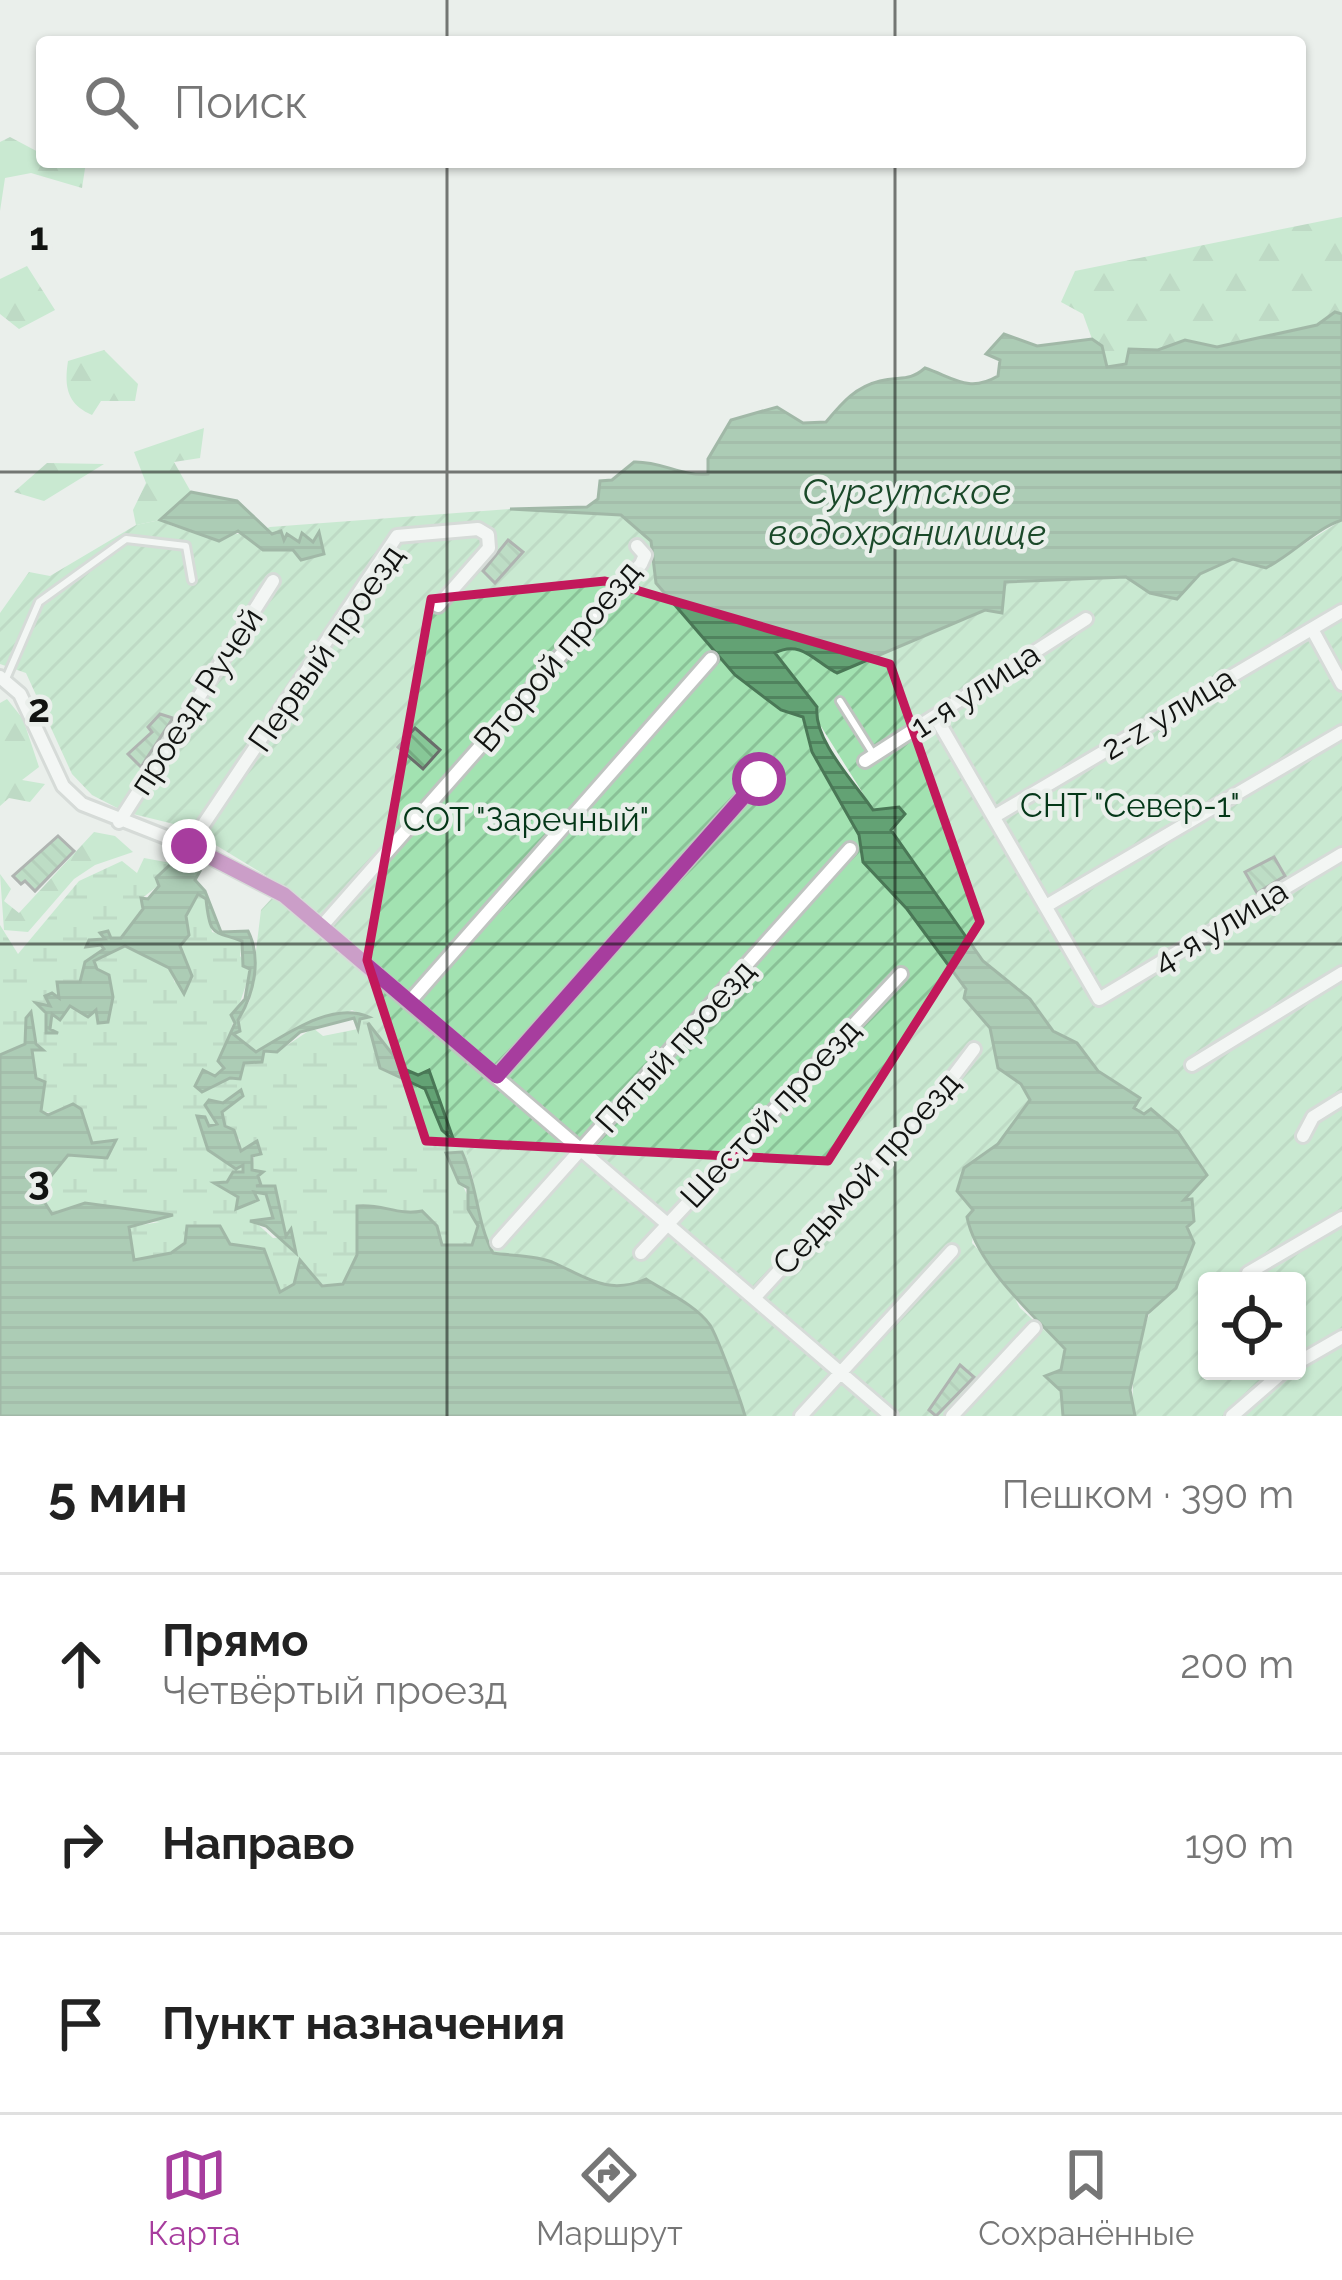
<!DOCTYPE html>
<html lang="ru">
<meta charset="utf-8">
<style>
:root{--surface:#fff;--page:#f6f6f6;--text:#222;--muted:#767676;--line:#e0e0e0;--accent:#a73d9e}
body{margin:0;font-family:Raleway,sans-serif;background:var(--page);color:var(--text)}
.controls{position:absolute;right:36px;bottom:36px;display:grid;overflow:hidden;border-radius:12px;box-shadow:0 3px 9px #0004}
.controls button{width:108px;height:108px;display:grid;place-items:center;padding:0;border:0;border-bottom:3px solid var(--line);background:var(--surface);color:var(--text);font:60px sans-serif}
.stop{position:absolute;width:36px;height:36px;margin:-27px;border:9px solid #a73d9e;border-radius:50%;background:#fff}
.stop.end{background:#a73d9e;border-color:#fff;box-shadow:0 3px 12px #0008}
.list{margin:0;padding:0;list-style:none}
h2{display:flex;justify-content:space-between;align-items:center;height:156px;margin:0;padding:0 48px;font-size:51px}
h2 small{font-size:39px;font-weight:400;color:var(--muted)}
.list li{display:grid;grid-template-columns:78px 1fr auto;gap:36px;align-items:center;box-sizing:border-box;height:180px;padding:0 48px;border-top:3px solid var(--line)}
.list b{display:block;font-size:45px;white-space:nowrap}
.list p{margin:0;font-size:39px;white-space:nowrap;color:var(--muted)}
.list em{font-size:39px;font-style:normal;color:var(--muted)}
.icon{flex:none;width:66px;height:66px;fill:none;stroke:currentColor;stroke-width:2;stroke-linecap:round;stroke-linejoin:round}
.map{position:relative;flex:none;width:1342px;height:1416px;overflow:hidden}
.search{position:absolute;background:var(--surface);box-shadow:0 3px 9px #0004;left:36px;right:36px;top:36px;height:132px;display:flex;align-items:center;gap:30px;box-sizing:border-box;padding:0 42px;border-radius:12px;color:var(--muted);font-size:45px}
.sheet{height:696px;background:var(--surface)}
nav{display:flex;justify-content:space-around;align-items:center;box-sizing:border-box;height:168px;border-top:3px solid var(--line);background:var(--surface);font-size:33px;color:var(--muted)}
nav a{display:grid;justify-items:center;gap:6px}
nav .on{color:var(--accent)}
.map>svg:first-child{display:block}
</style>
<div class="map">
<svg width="1342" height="1416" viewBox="0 0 1342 1416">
<defs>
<pattern id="forest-firs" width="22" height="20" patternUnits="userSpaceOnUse" patternTransform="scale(3)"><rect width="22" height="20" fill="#a2e2b1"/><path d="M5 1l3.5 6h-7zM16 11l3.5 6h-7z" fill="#8ac197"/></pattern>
<pattern id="wetland-marsh" width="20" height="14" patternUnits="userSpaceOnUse" patternTransform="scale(3)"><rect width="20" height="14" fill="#a2e2b1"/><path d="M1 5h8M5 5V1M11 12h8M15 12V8" fill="none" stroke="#8ac197"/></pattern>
<pattern id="garden-furrows" width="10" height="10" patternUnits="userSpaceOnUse" patternTransform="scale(3)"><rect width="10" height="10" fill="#a2e2b1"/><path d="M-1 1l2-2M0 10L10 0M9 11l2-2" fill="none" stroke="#8ac197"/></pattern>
<pattern id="water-rules" width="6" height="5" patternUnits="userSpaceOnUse" patternTransform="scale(3)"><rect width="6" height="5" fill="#63a274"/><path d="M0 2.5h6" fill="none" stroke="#50835e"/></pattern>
<pattern id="building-back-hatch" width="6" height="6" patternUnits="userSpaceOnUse" patternTransform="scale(3)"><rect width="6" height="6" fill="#87c797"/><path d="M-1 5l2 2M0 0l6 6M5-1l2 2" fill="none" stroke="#74aa81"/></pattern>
</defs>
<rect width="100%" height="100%" fill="#eaefeb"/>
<path fill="url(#forest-firs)" d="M10,137l32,17v8h44l-4,26 -51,-15 -26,5 -5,33v-69z
M1342,217v97l-7,-2 -18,13 -100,22 -32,-7 -27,10 -29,-1 -3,16 -19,2 -5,-21 -10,-7 -9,-25 -22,-12 14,-31z
M27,266l28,44 -36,19 -19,-15v-35z
M104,350l34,34 -3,17h-34l-9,14c-25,-11 -28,-28 -24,-54z
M204,428l-4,30 -26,4 17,30 -31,28 -24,5 -3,-15 13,-27 -12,-31z
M47,463l57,1 -60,37 -30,-9z
M7,699l16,20 16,48 -17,13 23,4 -15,18 -21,-4 -9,8v-103z
M94,832l21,4 18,16 -38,13 -21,14 -46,53 -24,-2 -4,-56 11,15 -7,12 15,12z"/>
<path fill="url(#wetland-marsh)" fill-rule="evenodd" d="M144,858l27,5 -12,22 -18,14 2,10 -23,29 -25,4 9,8 -19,12 -5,20 -23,1 5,8 -16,21 3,19 4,-17 7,5 9,-14 12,6 15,-2 11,13 -13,-61 31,-15 44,22 6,15 11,-67 11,-22 9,5 6,33 30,9 -2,15 10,13c-7,34 -26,64 -25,99l-10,8 3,9c20,-13 33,-36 59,-33l36,-24 10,8 35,-7 2,-10 9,-2 16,25 -17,-17c9,24 32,58 57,64l18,41 22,18 11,35 -13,-31 -16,2c12,25 25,46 31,72l-5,19 -24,3c-33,-17 -51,-47 -92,-43v50l-14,29 -49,1 -14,8 -95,-50 -14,10 -38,7 -4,-33 31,-5 -108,-8 -14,-22 30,-37 38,3 10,-17 -24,2 -12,-24 -39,-8 -9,-61h9l-13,-27 -2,22 -26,10v-130l18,29 61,-73 43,-20 15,12zM240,1091l-18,20 3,15 15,14v11l16,-9 -4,29 9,1 -6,12 20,15 12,38 3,-6 4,6 -21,1 -19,-17 19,-3 -7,-25 -13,-1 -17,16 2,-11 -8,-8 14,-17 -1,-9c-24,-5 -34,-24 -45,-45l10,8 10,-2 -12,-19 17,-2z"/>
<path fill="url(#garden-furrows)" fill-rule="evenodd" d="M510,509l111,6 30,26c2,13 1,34 8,45 23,34 107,120 144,131l9,35 47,83 4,27 44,47 59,81 -2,8 26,30 8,40 23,16 9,17 -32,43 -15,9 -11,90 31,33 17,32 45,41 -2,67h-318l-30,-70 -2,-17 -15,-17 -52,-32c-38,15 -59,-3 -94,-18 -17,-7 -40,-6 -59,-9 -17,-32 -16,-69 -28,-105 -23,-14 -29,-51 -37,-78l-10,5c-31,-12 -35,-52 -66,-65l-96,42 -24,-18 18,-34 11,-90 22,-24 -97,-59 -61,-15 -33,-17 -20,-21 -46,-101 -26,-9v-51l29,-41 21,4 86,-51 24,-5c26,16 83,19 110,7z
M1342,520v896h-207c-12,-65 28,-130 52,-189l-7,-23 26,-28 -72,-69 5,-9 -41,-27 -21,-28 -24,-12 -23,-32 -47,-38 -92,-131 14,-16 -6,-7 -25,4 -99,-158c26,-13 39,9 62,19l148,-62 16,3 3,-31 122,-5 24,16 27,6 23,-25 33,-15 33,9zM1207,1281h90v90h-90z"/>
<path fill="url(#water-rules)" stroke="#4a7756" stroke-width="3" d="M1335,312l7,2v206c-27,9 -49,34 -76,48l-33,-9 -33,15 -23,25 -27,-6 -24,-16 -121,5 -3,31 -17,-3 -148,63c-22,-11 -36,-34 -62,-20l42,54c-4,33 38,76 56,103l26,-3 6,7 -14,16 92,131 47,38 23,32 24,12 21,28 42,27 -6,10 10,6 7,-5 27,23 29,43 -23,25 8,-1 2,22 -7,6 7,16 -18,45 -29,26 -17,76 5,26h-72l-2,-25 -16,-15 16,-6 4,-21c-33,-35 -89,-85 -98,-132l6,-7 -16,-19 7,-23 34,-24 32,-44 -9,-16 -23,-16 -8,-40 -26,-30 2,-9 -59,-80 -44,-47 -4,-27 -47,-83 -9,-35 -22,-7 -46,-35 -79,-92 -5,-42 -30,-26 -111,-6 77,-2 11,-8 2,-18 12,-1 22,-18c27,-1 49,15 74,12v-15l23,-39 46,-13 26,16 23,-1c16,-19 29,-35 54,-41 20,-5 29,1 45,-13 29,10 44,25 73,8l2,-16 -14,-6 18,-20 33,12 55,-7 10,7 5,21 19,-3 3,-15 29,1 27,-10 32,7 100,-22z
M191,492l46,9 35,33 9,-3 3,9 3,-6 12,8 3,-9 11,9 6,-10 5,22 -23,6 -8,-10h-30l-25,-19 -19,10 -59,-21z
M177,858l23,13 -5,9 10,11 16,41 27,-1c14,28 6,63 -10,89l2,11 -7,3 23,18c32,-19 77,-51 113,-35l-9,2 -2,10 -4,-11 -54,14 -23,20 -13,-1 -2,11 -18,1 -4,16 -10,-1 -28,14 -7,-6 8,-16 12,6 9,-8 -6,-7 17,-38 -4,-8 14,-16 5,-30 -7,-3 -1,-25c-30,-11 -32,-4 -36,-42l-8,-5 -12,22 3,19 -9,11 12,30 -8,18 -15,-26 -44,-22 -31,15 3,8 12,6 4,22 -5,25 -10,1 -2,-13 -8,7 -18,-11 -10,14 -8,-6 -2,15 8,4h-12v-20l-10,-10 14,3 -5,-10 7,-3 7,5 -2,-16h23l5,-20 19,-13 -3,-4 -15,2 3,-7 16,-1 -5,-6 8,-2 3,7h10l22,-29 -2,-11 7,1 11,-13 -3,-8z
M31,1012l5,32 7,6h-11l4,28 9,4 -4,29 7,4 25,-11 8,5 11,34 24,-3 -9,18 -39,-3 -30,37 14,22 33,-11 88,12 -44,12 5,33 37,-7 14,-10 2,-17h33l10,18 34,5 16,43 14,-8 6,-24 22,26 21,-2 14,-29v-49c24,-3 41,10 65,5l15,15 5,19h30l6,-19 -10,-17v-21l-9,-5 -13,-30 16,-1c16,35 14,69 31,101 19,3 42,2 59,9 34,15 56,34 94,17 20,13 50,26 64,46 8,13 30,73 35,91h-745v-361l25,-11 1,-26z
M368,1023l36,46 14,6 11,-5 25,71 -12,-11 -17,-41 -45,-21z
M241,1090l2,6 -21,16 3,14 9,4 7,21 16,-10 4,13 -9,2v14l11,2 -5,4 3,9 -5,1h19l11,50 5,-7 5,24 -30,-27 -16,-5 23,-3 -7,-24 -12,-2 4,8 -22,9 2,-12 -24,-14 13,-1 6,-10h10v-7l-7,4 -28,-19 -11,-34 8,1 4,9 8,-2 -12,-19 4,-5 14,3z"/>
<path fill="url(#building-back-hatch)" stroke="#696d6a" stroke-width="3" d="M508,540l15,12 -28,31 -12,-12z
M160,714l13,4 -32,49 -13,-13 24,-22 -4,-5z
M415,728l25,22 -17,19 -25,-22z
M58,836l16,15 -39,40 -10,-10 -4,3 -8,-8z
M1274,857l11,19 -28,17 -12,-21z
M960,1365l14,12 -38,39 -7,-6z"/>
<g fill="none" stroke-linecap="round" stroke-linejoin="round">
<defs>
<path id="lane" d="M5,681l34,-79 87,-63 60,7 6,34
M840,701l32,51"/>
<path id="street" d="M1312,629l30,55
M0,677l20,17 43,92 19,18 107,42 95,49 607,521
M935,716l164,283 243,-145
M865,761l221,-142
M995,816l347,-205
M119,822l154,-241
M189,846l208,-310 81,-7 10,6 1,13 -51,58
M1046,906l296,-174
M321,927l320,-363 4,-9 -8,-9
M411,1000l300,-341
M1192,1065l150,-92
M497,1076l262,-297
M1303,1136l10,-19 29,-18
M498,1242l352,-393
M641,1253l260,-279
M1248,1273l94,-55
M756,1296l177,-193 41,-54
M1297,1363l45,-26
M801,1416l151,-165
M952,1416l82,-88
M1232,1416l52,-45"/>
</defs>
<use href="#lane" stroke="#bfc4c0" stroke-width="12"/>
<use href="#street" stroke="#bfc4c0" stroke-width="18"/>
<use href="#lane" stroke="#fff" stroke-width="6"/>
<use href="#street" stroke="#fff" stroke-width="12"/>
</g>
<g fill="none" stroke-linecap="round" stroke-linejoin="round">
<path stroke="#a73d9e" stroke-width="15" d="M189,846l95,49 213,181 262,-297"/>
</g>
<path d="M0 0H1342V1416H0ZM605,581l285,83 90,258 -152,239 -402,-20 -59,-181 64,-361z" fill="#eaefeb" fill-opacity=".55" fill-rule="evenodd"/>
<path fill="none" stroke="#c2185b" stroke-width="9" stroke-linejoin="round" d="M605,581l285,83 90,258 -152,239 -402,-20 -59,-181 64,-361z"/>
<path fill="none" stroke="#111311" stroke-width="3" stroke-opacity="0.55" d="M447,0v42M895,0v42M447,162v1254M895,162v1254M0,472h1342M0,944h1342"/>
<g text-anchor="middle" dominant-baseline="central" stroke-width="9" stroke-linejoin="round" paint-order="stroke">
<g font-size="33" fill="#111311" stroke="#eaefeb">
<text transform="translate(326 648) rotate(-55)">Первый проезд</text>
<text transform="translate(557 656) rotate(-50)">Второй проезд</text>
<text transform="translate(975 690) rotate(-33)">1-я улица</text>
<text transform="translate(196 701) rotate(-57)">проезд Ручей</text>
<text transform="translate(1168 713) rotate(-31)">2-z улица</text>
<text transform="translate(1220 926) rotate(-31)">4-я улица</text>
<text transform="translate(675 1046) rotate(-48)">Пятый проезд</text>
<text transform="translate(770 1113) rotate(-47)">Шестой проезд</text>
<text transform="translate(866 1173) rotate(-48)">Седьмой проезд</text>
</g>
<g font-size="33" fill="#043718" stroke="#eaefeb">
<text x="1130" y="805">СНТ "Север-1"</text>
<text x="526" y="819">СОТ "Заречный"</text>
</g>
<g font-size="36" font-style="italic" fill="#1a4929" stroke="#eaefeb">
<text x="907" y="491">Сургутское<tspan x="907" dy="41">водохранилище</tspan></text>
</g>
</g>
<g font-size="39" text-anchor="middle" font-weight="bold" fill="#111311" stroke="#eaefeb" stroke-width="9" stroke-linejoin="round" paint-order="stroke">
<text x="39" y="250">1</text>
<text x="39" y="722">2</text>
<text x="39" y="1194">3</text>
</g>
</svg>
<div class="controls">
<button><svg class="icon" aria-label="locate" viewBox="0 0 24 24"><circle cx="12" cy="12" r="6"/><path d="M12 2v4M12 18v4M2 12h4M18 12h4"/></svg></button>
</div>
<div class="stop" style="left:759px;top:779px"></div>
<div class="stop end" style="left:189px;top:846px"></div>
<div class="search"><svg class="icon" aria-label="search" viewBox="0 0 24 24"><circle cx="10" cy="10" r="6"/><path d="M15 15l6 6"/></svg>Поиск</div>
</div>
<section class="sheet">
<h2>5 мин<small>Пешком · 390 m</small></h2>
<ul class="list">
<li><svg class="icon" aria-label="ahead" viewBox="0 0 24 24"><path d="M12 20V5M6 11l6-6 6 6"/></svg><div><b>Прямо</b><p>Четвёртый проезд</p></div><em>200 m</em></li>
<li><svg class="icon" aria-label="right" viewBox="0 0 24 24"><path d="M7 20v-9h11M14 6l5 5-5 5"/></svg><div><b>Направо</b></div><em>190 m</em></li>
<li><svg class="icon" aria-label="arrive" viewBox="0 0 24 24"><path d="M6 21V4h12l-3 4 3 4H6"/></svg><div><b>Пункт назначения</b></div></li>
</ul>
</section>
<nav>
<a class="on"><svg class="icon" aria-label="map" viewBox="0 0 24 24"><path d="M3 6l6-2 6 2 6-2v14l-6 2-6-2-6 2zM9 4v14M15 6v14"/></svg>Карта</a>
<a><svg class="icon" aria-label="directions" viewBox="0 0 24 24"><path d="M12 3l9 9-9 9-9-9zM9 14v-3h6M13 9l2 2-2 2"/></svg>Маршрут</a>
<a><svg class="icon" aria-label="saved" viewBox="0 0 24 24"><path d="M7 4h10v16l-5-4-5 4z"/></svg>Сохранённые</a>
</nav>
